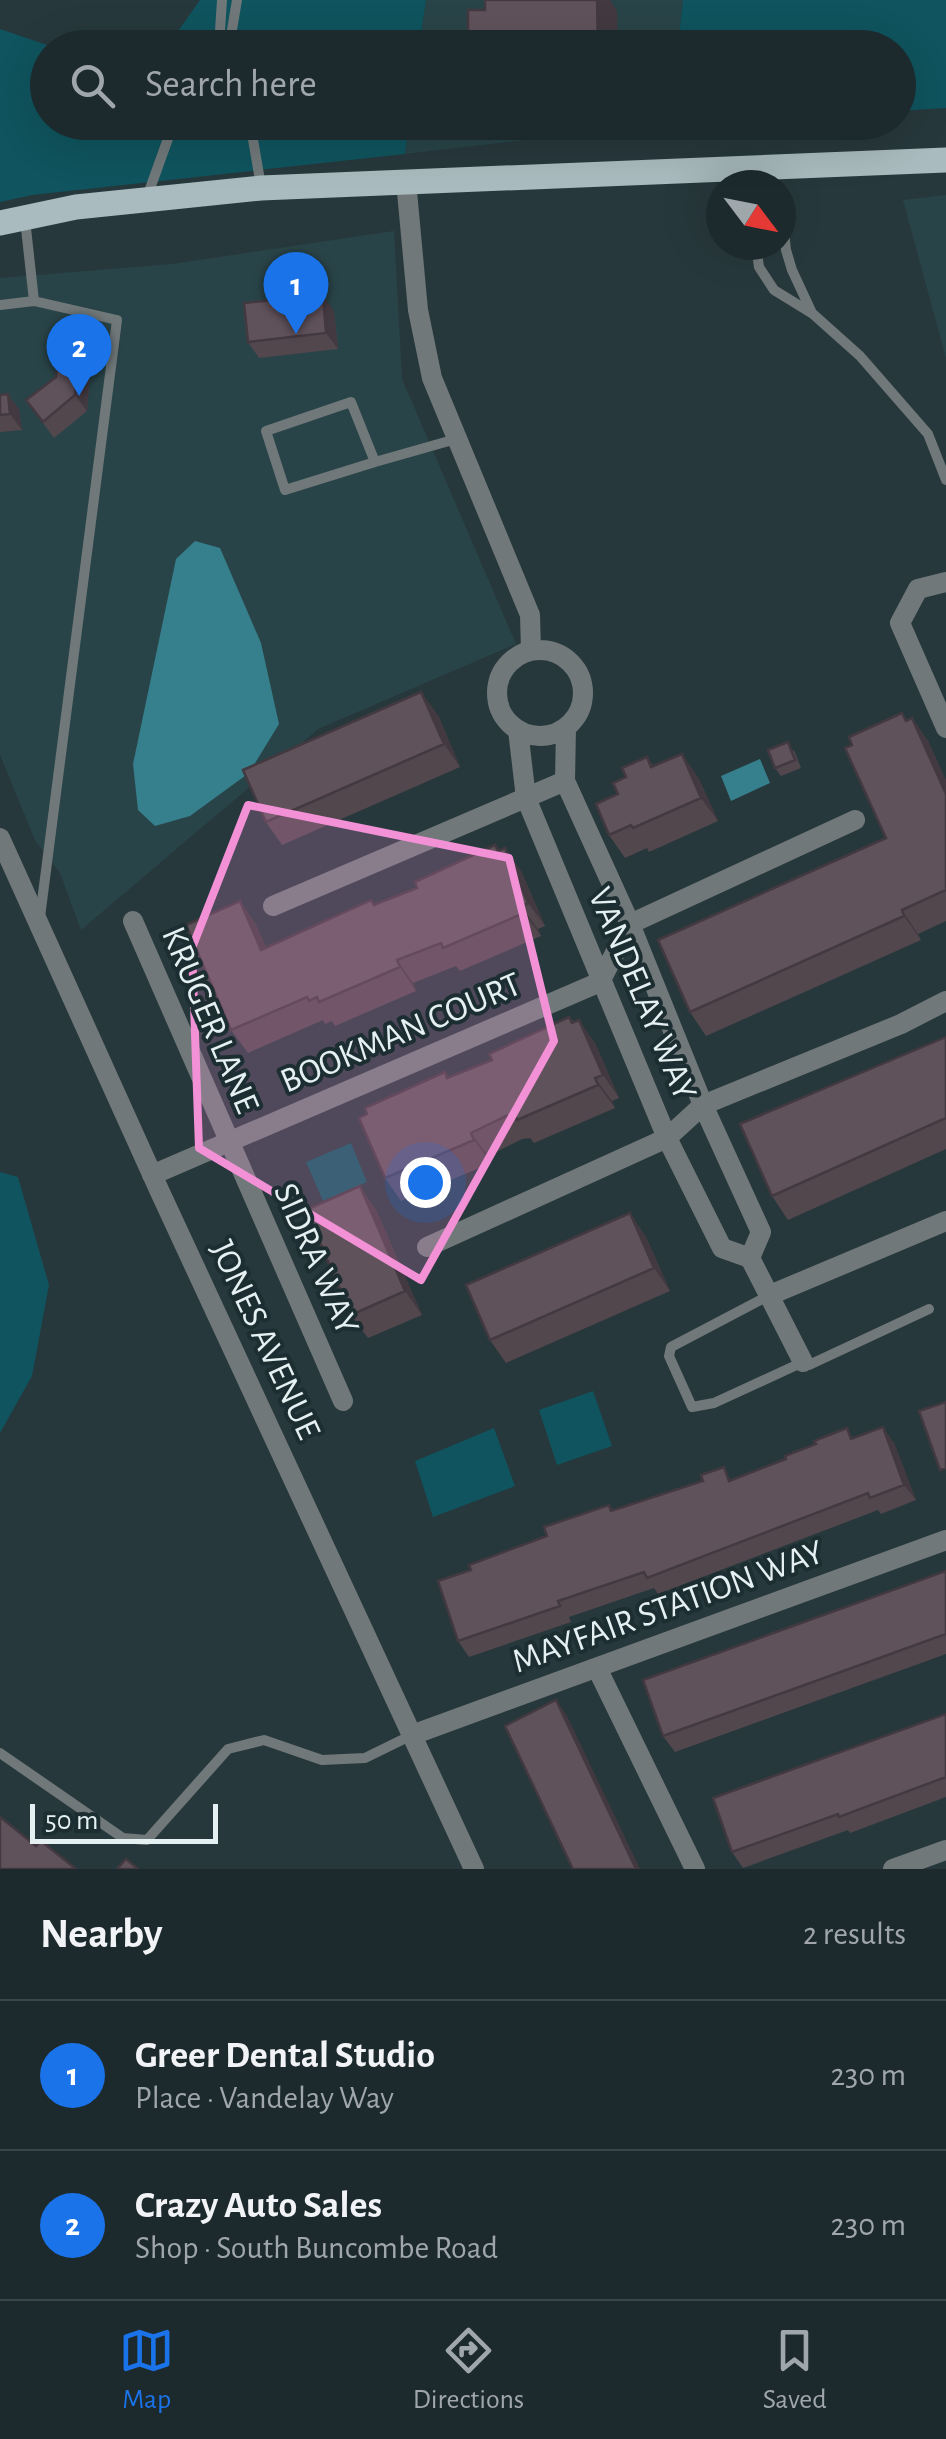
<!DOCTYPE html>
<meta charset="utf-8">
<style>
:root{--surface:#1d2a2d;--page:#2a3639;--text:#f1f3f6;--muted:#a0a7aa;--line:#3b4649;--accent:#1a73e8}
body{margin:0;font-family:"Alegreya Sans",sans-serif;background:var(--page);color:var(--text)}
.compass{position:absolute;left:706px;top:170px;width:90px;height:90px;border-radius:50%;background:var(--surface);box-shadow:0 10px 40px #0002;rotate:122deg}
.scale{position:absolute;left:30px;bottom:25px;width:188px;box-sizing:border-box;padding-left:10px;border:5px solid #e5f0f2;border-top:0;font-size:28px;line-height:35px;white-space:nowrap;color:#e5f0f2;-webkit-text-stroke:8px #1d2e32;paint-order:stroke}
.you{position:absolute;left:425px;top:1182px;width:35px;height:35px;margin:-25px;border:8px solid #fff;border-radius:50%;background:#1a73e8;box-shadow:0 0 0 15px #1a73e833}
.badge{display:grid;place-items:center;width:65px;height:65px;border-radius:50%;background:var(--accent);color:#fff;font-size:32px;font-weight:700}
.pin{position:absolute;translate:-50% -82px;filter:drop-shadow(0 2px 5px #0008)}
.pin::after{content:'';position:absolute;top:52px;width:35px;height:30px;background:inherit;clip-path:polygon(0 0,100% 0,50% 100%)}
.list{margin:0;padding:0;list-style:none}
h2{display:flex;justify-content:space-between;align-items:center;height:130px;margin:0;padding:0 40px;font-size:42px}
h2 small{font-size:32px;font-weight:400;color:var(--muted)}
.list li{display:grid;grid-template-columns:65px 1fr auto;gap:30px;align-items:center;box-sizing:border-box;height:150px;padding:0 40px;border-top:2px solid var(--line)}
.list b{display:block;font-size:38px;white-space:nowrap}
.list p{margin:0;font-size:32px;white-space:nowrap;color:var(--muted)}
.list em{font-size:32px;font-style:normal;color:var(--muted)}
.icon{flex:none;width:55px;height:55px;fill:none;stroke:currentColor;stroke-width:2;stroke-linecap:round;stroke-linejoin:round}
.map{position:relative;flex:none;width:946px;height:1869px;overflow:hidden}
.search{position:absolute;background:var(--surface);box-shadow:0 10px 40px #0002;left:30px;right:30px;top:30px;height:110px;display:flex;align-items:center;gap:25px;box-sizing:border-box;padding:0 35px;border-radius:55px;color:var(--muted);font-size:38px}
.sheet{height:430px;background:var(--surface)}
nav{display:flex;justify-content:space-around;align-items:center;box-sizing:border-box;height:140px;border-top:2px solid var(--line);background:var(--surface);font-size:28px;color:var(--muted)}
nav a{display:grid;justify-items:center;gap:5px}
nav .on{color:var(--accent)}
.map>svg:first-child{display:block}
</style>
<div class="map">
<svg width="946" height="1869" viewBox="0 0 946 1869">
<rect width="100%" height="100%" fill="#27383c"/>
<path fill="#294448" d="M426,0h257l-5,47 -259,1z
M409,123h261l-265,31z
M946,195v163l-43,-158z
M394,231l8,148 114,265 -198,85 -237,201 -21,-57 -25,-33 -35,-85v-477l172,-14z"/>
<path fill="#0f545e" d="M200,0h226l-7,47 -253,1z
M683,0h263v108l-47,3 -1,-63 -220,-1z
M0,29l53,18 -5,1v74l361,1 -4,31 -373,41 -32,7z
M351,1143l16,39 -44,19 -17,-39z
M0,1172l18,5 31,108 -17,91 -32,57z
M593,1391l19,55 -55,19 -18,-55z
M494,1428l21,58 -82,31 -18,-56z"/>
<path fill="#367f8c" d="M195,541l25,7 41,95 18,81 -30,49 -59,43 -35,10 -17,-16 -5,-46 43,-205z
M760,759l10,24 -39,18 -10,-25z"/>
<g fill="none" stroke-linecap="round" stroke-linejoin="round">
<path stroke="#70787a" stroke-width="10" d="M216,48l4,-17 2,-31
M229,48l8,-48
M250,122l11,64
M760,185l7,-17
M147,197l27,-75
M781,203l5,47 6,20 20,43
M756,245l3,22 15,23 39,24 47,42 68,78 18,46
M34,301l83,19 -77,597
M0,305l34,-4 -9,-82
M375,462l-90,28 -19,-59 85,-29 24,60 81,-23
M770,1295l-99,52 -2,9 23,51 22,-4 89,-41 6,3 120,-56
M0,1753l123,85 24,2 81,-91 36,-9 58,20 43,-2 47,-23"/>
<path stroke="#70787a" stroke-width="20" d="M406,181l12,129 14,68 98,237 1,36
M946,582l-28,7 -18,34 46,105
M497 693a43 43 0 1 1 86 0a43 43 0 1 1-86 0Z
M566,728l-1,53 65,143 73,181 58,127 -11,26
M518,730l8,68 141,340 55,110 28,10 53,104
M0,838l160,354 314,677
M273,906l292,-125
M133,921l210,480
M152,1175l448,-193 30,-58 225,-104
M427,1247l240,-109 36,-33 198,-81 45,-23
M770,1295l176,-74
M597,1668l98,201
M412,1735l534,-195
M893,1869l53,-19"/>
<path stroke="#a9bbbe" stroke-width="25" d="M0,223l76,-16 185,-19 685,-28"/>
</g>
<path fill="#53474e" d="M334,311l4,38 -79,9 -11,-16z
M81,328l11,16 -5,67 -33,27 -28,-38 30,-23z
M8,394l11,16 3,20 -22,2v-37z
M902,713l5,7 5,-2 16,23 18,40v140l-28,13 3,6 -215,96 -16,-24 196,-174 -34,-93z
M438,715l22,52 -178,78 -16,-23z
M794,750l7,18 -20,8 -6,-8z
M647,757l6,9 45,11 20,44 -69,31 -2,-4 -22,10 -16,-23 9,-41 8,-17z
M499,850l22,21 24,55 -7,3 3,7 -81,35 -4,-5 -43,17 3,8 -81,35 -3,-5 -7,3 -2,-4 -75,33 -17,-23 9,-129 16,24 10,22 105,-47 4,5 42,-17z
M569,1017l26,26 24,55 -7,3 3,7 -81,35 -4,-5 -8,1 -34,17 3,7 -90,38 -16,-23 60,-106 4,5 43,-17z
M946,1037v112l-158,71 -16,-24z
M376,1210l46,105 -54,23 -17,-23z
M646,1237l24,54 -164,72 -16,-23z
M854,1438l40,5 22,57 -35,14 -3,-4 -220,84 -4,-6 -85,29 2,5 -102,35 -11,-16 13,-71 76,-34 62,-31 4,5 120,-30z
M946,1571v83l-271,98 -12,-16z
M946,1714v83l-96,36 -2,-3 -105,38 -11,-16z"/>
<path fill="#433940" d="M597,0h13l7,11 1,37h-20z
M323,295l11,16 4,38 -12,-16z
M81,328l11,16 -5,67 -12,-16z
M8,394l11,16 3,20 -12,-16z
M421,692l17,23 22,52 -16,-23z
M912,718l16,23 18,40v13z
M682,754l16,23 20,44 -17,-23z
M505,848l16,23 24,55 -17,-23z
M240,901l16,24 22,48 -17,-23z
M521,906l17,23 3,7 -17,-23z
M902,910l16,24 3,6 -17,-24z
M397,960l16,23 3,8 -16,-24z
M579,1020l16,23 24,55 -16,-23z
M595,1078l17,23 3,7 -17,-23z
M471,1133l17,23 3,7 -17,-23z
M360,1186l16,24 46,105 -17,-24z
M630,1213l16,24 24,54 -16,-23z
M883,1427l11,16 22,57 -12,-15z
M556,1700l11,16 73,153h-4z"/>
<path fill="#60525b" stroke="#433940" stroke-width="2.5" d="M485,0h112l1,48h-130v-38h17z
M323,295l3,38 -78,9 -4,-39z
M81,328l-6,67 -32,27 -17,-22 30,-23 2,-48z
M8,394l2,20 -10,1v-20z
M421,692l23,52 -178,78 -23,-52z
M902,713l4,8 6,-3 34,76v96l-44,20 2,6 -214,96 -32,-72 228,-102 -41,-90 7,-3 -3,-8z
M788,742l7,18 -20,8 -7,-18z
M682,754l19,44 -68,30 -2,-3 -22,10 -13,-31 22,-10 -5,-11 13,-6 -4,-9 25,-11 4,10z
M495,845l3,6 7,-3 23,55 -7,3 3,7 -81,35 -2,-5 -44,17 3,7 -81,35 -2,-5 -8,4 -2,-4 -76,33 -45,-105 54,-24 21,49 110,-50 3,5 43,-17 -2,-6z
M569,1017l3,6 7,-3 24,55 -8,3 3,7 -81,35 -2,-5 -9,1 -35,17 3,7 -89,38 -26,-60 8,-4 -2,-6 80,-36 2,6 45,-18 -3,-6z
M946,1037v81l-174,78 -32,-72z
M360,1186l45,105 -54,24 -45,-105z
M630,1213l24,55 -164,72 -24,-55z
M946,1402v66l-6,2 -21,-59z
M883,1427l21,58 -34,13 -2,-5 -221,85 -3,-6 -86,29 2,5 -102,35 -20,-60 33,-11 -2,-5 78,-29 -3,-9 65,-22 2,6 92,-30 -2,-6 23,-8 5,14 57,-22 -1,-3 31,-12 -2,-3 33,-13 4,11z
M946,1571v63l-283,102 -20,-56z
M556,1700l80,169h-63l-68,-143z
M946,1714v63l-107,40 -1,-3 -106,38 -19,-54z
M0,1817l36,29 5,-5 35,28h-76z
M126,1859l12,10h-21z"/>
<path fill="#f291d6" fill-opacity="0.2" stroke="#f291d6" stroke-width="8" stroke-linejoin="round" d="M248,805l261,53 45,183 -133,239 -222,-132 -7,-200z"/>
<g text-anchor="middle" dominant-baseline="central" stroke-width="8" stroke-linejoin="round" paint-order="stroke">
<g font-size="35" fill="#e5f0f2" stroke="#1d2e32">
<text transform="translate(642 994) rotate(67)">VANDELAY WAY</text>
<text transform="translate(210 1020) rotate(67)">KRUGER LANE</text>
<text transform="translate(401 1033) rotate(-23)">BOOKMAN COURT</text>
<text transform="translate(316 1259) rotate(66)">SIDRA WAY</text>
<text transform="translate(265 1340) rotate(65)">JONES AVENUE</text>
<text transform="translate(668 1607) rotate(-20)">MAYFAIR STATION WAY</text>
</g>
</g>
</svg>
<svg class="compass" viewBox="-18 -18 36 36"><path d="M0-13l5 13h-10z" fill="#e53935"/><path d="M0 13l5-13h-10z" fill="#a0a7aa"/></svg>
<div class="scale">50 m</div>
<div class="you"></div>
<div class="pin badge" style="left:296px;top:334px">1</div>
<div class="pin badge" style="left:79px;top:396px">2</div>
<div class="search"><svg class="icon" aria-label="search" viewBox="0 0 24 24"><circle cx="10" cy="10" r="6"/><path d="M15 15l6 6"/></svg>Search here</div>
</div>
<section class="sheet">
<h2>Nearby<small>2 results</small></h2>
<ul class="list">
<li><span class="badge">1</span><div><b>Greer Dental Studio</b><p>Place · Vandelay Way</p></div><em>230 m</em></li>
<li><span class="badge">2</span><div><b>Crazy Auto Sales</b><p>Shop · South Buncombe Road</p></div><em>230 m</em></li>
</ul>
</section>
<nav>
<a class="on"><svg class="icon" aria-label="map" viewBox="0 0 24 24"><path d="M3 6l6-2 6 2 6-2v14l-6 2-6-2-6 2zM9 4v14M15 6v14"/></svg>Map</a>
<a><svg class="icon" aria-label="directions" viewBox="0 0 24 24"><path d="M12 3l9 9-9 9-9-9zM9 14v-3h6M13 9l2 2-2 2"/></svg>Directions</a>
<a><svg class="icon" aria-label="saved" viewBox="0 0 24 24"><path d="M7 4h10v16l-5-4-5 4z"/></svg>Saved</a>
</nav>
